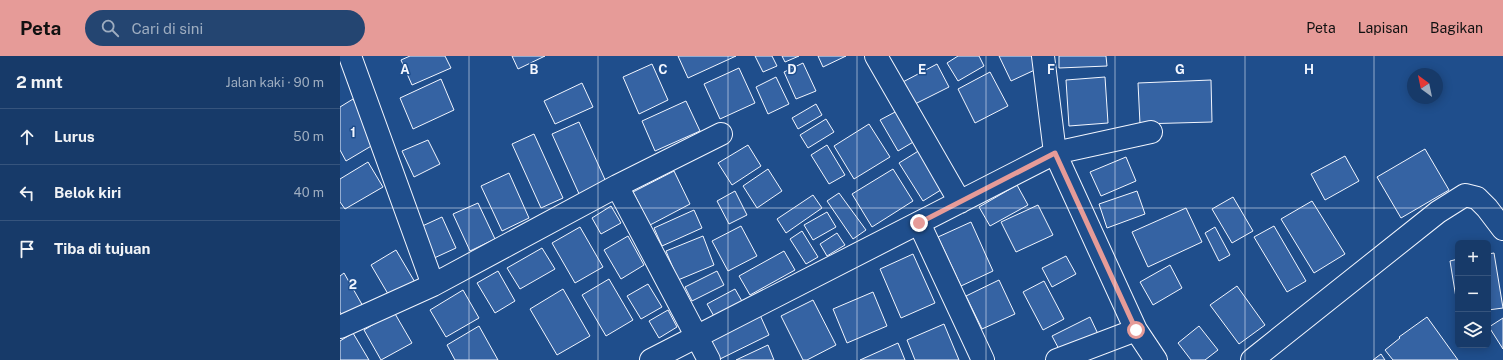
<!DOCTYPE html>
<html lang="id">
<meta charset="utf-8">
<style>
:root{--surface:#173a69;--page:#244571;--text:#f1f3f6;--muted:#9eadc0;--line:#36547d;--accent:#e69b98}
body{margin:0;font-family:"Public Sans",sans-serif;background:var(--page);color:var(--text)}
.controls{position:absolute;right:12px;bottom:12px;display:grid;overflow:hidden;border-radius:6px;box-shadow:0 2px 10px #0003}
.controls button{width:36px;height:36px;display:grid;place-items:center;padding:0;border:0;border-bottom:1px solid var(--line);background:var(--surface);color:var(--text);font:20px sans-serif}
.compass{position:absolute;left:1067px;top:12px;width:36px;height:36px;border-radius:50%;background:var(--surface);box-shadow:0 2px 10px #0003;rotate:327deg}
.stop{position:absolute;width:12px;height:12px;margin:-9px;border:3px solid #e69b98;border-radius:50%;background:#fff}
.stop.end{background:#e69b98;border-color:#fff;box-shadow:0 1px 4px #0008}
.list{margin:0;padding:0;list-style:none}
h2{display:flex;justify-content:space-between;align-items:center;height:52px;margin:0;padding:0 16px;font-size:17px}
h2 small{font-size:13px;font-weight:400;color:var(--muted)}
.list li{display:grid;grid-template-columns:26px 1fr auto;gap:12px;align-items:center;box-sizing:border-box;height:56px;padding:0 16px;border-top:1px solid var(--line)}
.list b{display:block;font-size:15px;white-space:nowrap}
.list em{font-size:13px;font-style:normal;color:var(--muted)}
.icon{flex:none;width:22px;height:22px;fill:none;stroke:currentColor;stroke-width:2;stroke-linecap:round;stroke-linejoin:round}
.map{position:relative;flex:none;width:1163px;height:304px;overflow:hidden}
header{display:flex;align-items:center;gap:24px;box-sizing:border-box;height:56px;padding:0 20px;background:var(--accent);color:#111}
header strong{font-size:19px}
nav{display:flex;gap:22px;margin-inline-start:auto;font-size:14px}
.search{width:280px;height:36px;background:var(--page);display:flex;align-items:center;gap:10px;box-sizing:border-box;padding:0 14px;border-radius:22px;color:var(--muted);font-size:15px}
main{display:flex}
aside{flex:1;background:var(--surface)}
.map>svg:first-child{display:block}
</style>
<header>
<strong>Peta</strong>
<div class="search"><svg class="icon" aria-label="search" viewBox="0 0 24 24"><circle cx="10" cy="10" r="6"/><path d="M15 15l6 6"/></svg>Cari di sini</div>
<nav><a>Peta</a><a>Lapisan</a><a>Bagikan</a></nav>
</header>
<main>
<aside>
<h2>2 mnt<small>Jalan kaki · 90 m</small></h2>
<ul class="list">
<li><svg class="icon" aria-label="ahead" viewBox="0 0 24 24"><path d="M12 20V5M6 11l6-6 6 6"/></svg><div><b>Lurus</b></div><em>50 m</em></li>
<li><svg class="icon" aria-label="left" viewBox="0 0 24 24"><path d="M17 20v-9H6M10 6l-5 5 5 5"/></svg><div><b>Belok kiri</b></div><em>40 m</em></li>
<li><svg class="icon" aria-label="arrive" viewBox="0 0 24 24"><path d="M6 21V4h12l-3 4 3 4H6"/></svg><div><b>Tiba di tujuan</b></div></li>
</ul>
</aside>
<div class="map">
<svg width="1163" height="304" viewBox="0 0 1163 304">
<rect width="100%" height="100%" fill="#1f4e8c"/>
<path fill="#3563a3" stroke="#f2f6ff" d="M70,0h35l6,12 -39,17 -11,-25z
M172,0h33l-27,13z
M338,0h58l-48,22z
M415,0h17l5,10 -14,6z
M442,0h17l-14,6z
M478,0h28l-23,11z
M618,0h21l5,10 -26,15 -11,-18z
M659,0h34l6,12 -28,13z
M719,0h47l1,10 -48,2z
M463,7l13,28 -20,8 -12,-27z
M312,8l16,36 -29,14 -16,-37z
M597,8l12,23 -36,18 -12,-22z
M399,12l16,35 -35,16 -16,-35z
M650,16l18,34 -33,17 -17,-34z
M436,21l13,27 -21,10 -12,-27z
M765,21l3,46 -39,3 -3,-46z
M101,23l13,31 -41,19 -13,-31z
M871,24l1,42 -72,2 -2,-41z
M242,27l11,24 -38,17 -11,-23z
M13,43l25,43 -32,19 -6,-11v-43z
M346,45l14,30 -45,20 -13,-30z
M476,48l6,11 -24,14 -6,-11z
M557,55l18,30 -17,10 -18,-31z
M486,63l8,13 -26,16 -8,-13z
M239,66l28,62 -27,12 -28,-62z
M529,68l21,33 -36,22 -20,-33z
M194,78l29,64 -22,10 -29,-64z
M88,84l12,24 -26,13 -12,-26z
M408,89l13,21 -29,19 -14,-22z
M487,89l18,30 -16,9 -18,-29z
M1085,93l24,41 -48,28 -24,-41z
M580,94l24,38 -21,13 -24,-38z
M1005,100l14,25 -34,19 -14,-26z
M786,101l10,24 -35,15 -11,-24z
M28,106l15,25 -38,22 -5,-7v-23z
M428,113l14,22 -25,17 -14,-22z
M553,113l20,32 -41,26 -20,-33z
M334,115l16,33 -40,21 -17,-33z
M169,117l20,45 -27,13 -21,-45z
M677,129l11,20 -38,21 -11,-19z
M395,135l12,24 -18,9 -12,-23z
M797,135l8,23 -38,14 -8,-24z
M499,137l27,37 -13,9 -26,-38z
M473,139l9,13 -36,25 -9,-14z
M893,141l20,34 -21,12 -20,-34z
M972,145l33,53 -31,19 -33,-54z
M138,147l17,36 -25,12 -17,-37z
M698,149l15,30 -37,17 -15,-30z
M271,150l10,17 -20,11 -9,-16z
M846,152l16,34 -54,25 -16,-35z
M354,154l8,18 -40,18 -8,-18z
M487,156l9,15 -23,13 -9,-15z
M102,161l14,31 -24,11 -14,-31z
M631,166l22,49 -32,15 -23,-49z
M401,170l16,30 -29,15 -16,-30z
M934,170l32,55 -19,11 -33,-55z
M240,171l23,40 -28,16 -23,-40z
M875,171l15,28 -11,6 -14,-28z
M462,175l16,26 -12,7 -16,-25z
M497,177l8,12 -18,11 -7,-12z
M288,180l16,29 -23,14 -17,-29z
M363,180l11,29 -36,15 -12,-29z
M202,192l13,21 -35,20 -13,-21z
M56,194l20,34 -25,15 -20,-34z
M444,195l11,19 -45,25 -11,-19z
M1154,197l9,55 -15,2v-56z
M573,198l22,49 -34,15 -21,-49z
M726,200l10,18 -24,13 -10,-19z
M1118,203v51l-8,-49z
M830,209l12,23 -29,17 -13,-23z
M158,215l17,30 -20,12 -18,-30z
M377,215l7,14 -32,16 -7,-14z
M4,217l20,35 -19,12 -5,-8v-36z
M269,223l24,41 -27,16 -24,-41z
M659,224l16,34 -33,15 -16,-33z
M704,225l20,38 -21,11 -20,-38z
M308,228l14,23 -21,12 -14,-23z
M897,230l28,39 -26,19 -29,-39z
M223,233l27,47 -33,19 -27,-46z
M395,233l8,14 -28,15 -8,-14z
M123,234l16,28 -33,19 -16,-27z
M533,236l14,34 -40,17 -14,-34z
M473,244l23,45 -29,15h-4l-22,-44z
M328,254l9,17 -18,11 -10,-17z
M54,256l18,31 -31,17 -17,-30z
M420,259l9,20 -51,25 -10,-20z
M750,261l8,17 -37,19 -9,-17z
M1087,261l31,43h-65l-8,-10 15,-12 -1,-1z
M1163,262v31l-14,-22z
M604,268l15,36h-44l-8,-20z
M139,270l19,34h-43l-8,-15z
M859,270l19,24 -13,10h-14l-13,-17z
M13,277l16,27h-29v-19z
M558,287l7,17h-45z
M428,289l6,15h-38z
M1041,298l4,6h-12z"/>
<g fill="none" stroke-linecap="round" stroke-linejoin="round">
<defs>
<path id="minor" d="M10,0l83,229
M536,0l84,146
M703,0l12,97 96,-21
M277,130l92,174
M579,167l64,137
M0,271l93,-42 184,-99 104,-52
M311,304l404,-207 81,177 20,30
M717,304l79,-30
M912,304l186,-148 27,-17 12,3 10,10 16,21"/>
</defs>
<use href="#minor" stroke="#f2f6ff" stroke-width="24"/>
<use href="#minor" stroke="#1f4e8c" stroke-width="22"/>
</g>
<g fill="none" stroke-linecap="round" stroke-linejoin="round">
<path stroke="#e69b98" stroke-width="5" d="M579,167l136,-70 81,177"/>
</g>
<path fill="none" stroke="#f2f6ff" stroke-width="1" stroke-opacity="0.55" d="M129,0v304M258,0v304M388,0v304M517,0v304M646,0v304M775,0v304M905,0v304M1034,0v304M0,152h1163"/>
<g font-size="13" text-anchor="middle" font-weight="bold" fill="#f2f6ff" stroke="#1f4e8c" stroke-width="3" stroke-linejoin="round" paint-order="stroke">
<text x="65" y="18">A</text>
<text x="194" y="18">B</text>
<text x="323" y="18">C</text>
<text x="452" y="18">D</text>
<text x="582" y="18">E</text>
<text x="711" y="18">F</text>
<text x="840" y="18">G</text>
<text x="969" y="18">H</text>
<text x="13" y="81">1</text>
<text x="13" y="233">2</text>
</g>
</svg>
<div class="controls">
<button>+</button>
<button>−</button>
<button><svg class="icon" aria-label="layers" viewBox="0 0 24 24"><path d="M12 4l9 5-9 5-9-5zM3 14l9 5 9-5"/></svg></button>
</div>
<svg class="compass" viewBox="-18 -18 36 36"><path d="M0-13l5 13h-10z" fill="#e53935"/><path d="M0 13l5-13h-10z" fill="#9eadc0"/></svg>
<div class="stop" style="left:796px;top:274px"></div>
<div class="stop end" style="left:579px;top:167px"></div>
</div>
</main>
